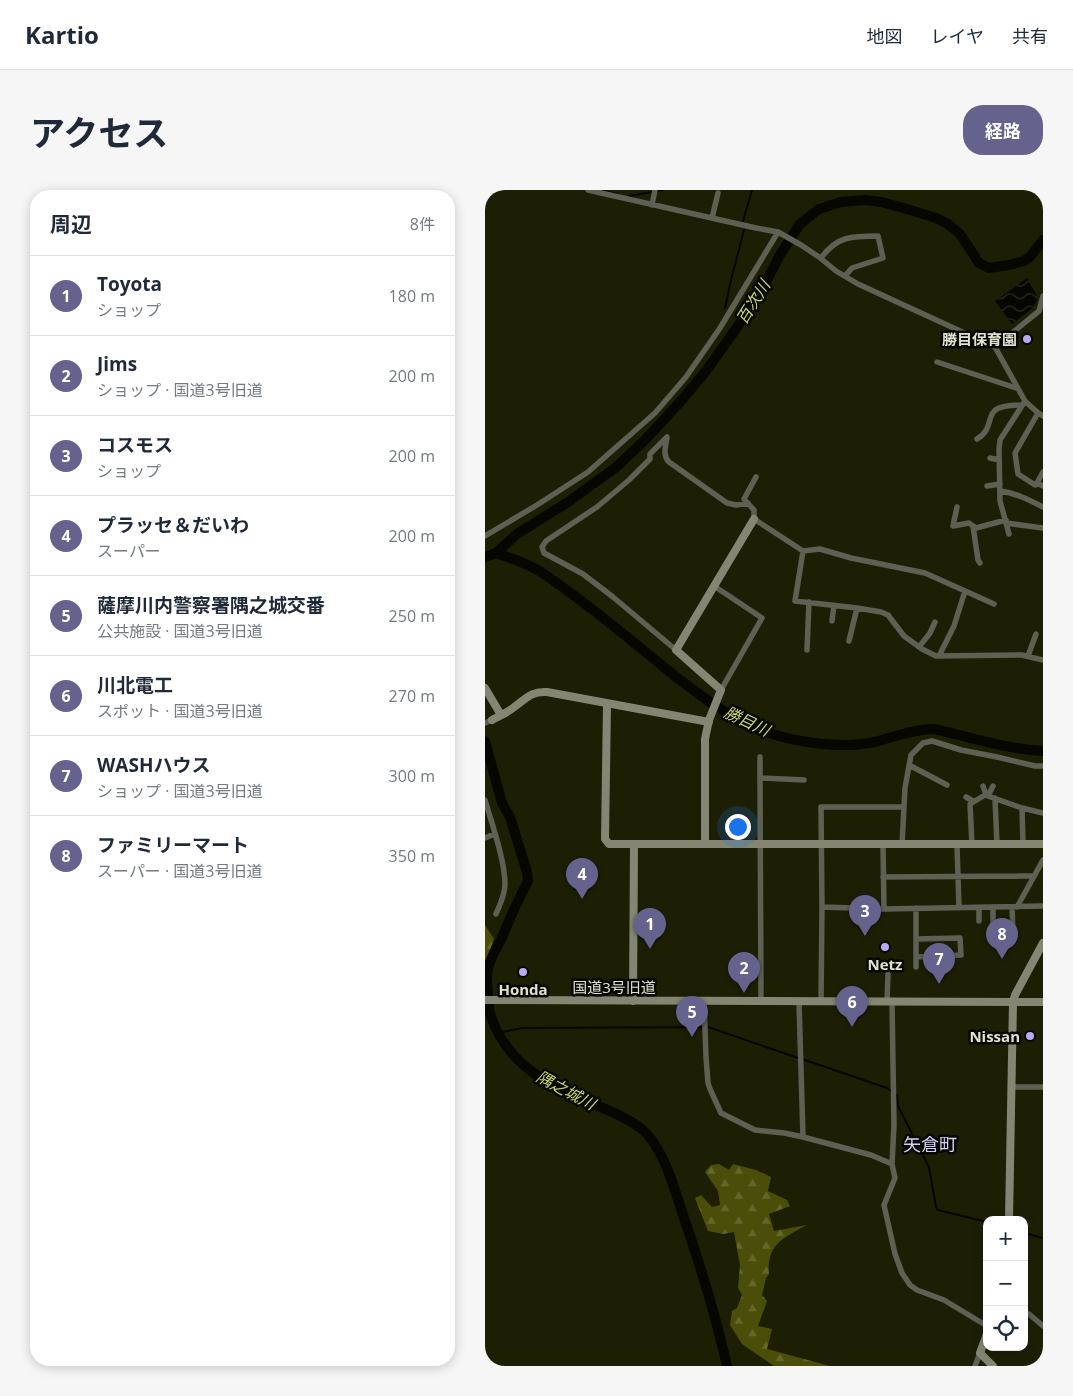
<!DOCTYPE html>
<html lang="ja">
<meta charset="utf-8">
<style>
:root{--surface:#fff;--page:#f6f6f7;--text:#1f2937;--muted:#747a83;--line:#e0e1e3;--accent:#65638d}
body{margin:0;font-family:"Open Sans","Noto Sans JP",sans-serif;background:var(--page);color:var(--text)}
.controls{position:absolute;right:15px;bottom:15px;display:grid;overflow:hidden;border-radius:10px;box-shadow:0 2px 12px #0003}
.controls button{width:45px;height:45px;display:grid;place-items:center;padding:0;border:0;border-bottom:1px solid var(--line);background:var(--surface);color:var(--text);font:25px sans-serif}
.you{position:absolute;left:252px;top:636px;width:18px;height:18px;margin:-12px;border:4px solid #fff;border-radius:50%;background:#1a73e8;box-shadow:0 0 0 8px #1a73e833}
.badge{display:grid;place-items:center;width:32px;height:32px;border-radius:50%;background:var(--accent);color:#fff;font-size:16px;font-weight:700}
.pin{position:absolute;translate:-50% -41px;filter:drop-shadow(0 1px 2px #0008)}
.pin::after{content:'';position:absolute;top:26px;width:18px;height:15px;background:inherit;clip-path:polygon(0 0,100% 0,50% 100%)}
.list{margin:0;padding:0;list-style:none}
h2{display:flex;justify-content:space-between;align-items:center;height:65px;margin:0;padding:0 20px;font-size:21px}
h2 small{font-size:16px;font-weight:400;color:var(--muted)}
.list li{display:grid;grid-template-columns:32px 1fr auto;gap:15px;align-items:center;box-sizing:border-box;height:80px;padding:0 20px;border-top:1px solid var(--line)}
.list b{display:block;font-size:19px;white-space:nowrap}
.list p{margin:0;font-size:16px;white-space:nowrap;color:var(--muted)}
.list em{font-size:16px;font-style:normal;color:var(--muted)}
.icon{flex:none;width:28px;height:28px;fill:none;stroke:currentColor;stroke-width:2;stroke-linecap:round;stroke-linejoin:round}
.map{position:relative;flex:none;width:558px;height:1176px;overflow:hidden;border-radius:20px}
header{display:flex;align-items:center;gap:30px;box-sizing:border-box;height:70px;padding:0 25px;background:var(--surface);border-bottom:1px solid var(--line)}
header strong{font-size:24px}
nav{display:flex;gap:28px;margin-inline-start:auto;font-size:18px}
.intro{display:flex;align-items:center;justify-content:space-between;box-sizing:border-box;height:120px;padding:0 30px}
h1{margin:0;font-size:35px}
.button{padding:12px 22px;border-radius:20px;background:var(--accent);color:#fff;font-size:18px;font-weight:700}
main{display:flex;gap:30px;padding:0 30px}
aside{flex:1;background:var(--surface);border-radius:20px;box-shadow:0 2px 12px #0003}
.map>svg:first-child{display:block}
</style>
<header>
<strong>Kartio</strong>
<nav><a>地図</a><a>レイヤ</a><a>共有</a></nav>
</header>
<div class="intro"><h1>アクセス</h1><a class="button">経路</a></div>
<main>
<aside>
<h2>周辺<small>8件</small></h2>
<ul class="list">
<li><span class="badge">1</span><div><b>Toyota</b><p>ショップ</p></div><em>180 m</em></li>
<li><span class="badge">2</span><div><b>Jims</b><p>ショップ · 国道3号旧道</p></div><em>200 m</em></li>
<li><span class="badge">3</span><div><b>コスモス</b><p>ショップ</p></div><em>200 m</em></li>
<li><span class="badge">4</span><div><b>プラッセ＆だいわ</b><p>スーパー</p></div><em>200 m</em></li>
<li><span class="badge">5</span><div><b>薩摩川内警察署隅之城交番</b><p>公共施設 · 国道3号旧道</p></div><em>250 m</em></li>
<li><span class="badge">6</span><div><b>川北電工</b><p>スポット · 国道3号旧道</p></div><em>270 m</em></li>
<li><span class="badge">7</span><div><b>WASHハウス</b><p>ショップ · 国道3号旧道</p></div><em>300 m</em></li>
<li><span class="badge">8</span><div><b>ファミリーマート</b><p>スーパー · 国道3号旧道</p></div><em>350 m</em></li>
</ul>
</aside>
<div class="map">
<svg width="558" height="1176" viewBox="0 0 558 1176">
<defs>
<pattern id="forest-firs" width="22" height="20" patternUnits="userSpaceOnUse" patternTransform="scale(1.25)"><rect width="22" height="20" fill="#4a4e08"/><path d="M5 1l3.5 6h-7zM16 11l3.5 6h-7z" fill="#64672b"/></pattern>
<pattern id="water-waves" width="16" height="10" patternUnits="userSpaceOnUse" patternTransform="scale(1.25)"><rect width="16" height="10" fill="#060700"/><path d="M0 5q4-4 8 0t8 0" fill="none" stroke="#2a2b24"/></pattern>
</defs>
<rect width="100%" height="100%" fill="#1d1f05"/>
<path fill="url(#forest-firs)" d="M0,735l9,14 -9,25z
M234,974l10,6 4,-6 23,6 15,7 -3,14 19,9 3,6 -21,8 5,17 33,-6c-22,12 -41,19 -38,49l-3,4 -4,17 5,6 -9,25 14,3 -5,20 63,17h-56l-32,-22 -12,-19 2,-14 5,-3 5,-13 -4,-7 2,-23 -6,-33 -11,2 -15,-3 -13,-33 6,-3 11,12 8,-2 -2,-14 -13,-19 6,-7z"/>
<path fill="url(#water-waves)" d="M542,88l11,20 -5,10 -21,16 -17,-23z"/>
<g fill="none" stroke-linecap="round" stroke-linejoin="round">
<path stroke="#060700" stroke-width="2" d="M116,0l16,4
M144,6l34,-6
M258,31l9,-31
M240,118l6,-28 13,-50
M13,843l24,-5 186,-1 90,31
M317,869l85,29 5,4
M410,905h2l1,11 31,61 7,40 2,3 49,12
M539,1043l19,5"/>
<path stroke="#060700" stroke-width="10" d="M11,363c15,5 31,10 45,19 11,7 21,15 31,22 34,25 66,52 98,78 38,30 76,59 126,68 25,5 54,7 79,2 19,-5 39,-13 59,-13 36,8 72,20 109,22
M0,367l11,-4 21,-19 51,-32 47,-34 30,-28 36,-39 25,-30 44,-62 16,-27 14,-27 20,-31 19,-15 22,-7 24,-2 16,2 19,5 36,11 12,6 12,10 19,29 10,5 20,-3 15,-4 6,-4 13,-17
M0,551l17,62 8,14 17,55 1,9c-10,19 -19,39 -27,59 -6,11 -13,22 -14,35 -1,6 1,13 1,19 0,6 0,13 2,19 11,38 42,63 76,79 21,10 66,25 81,42 18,21 26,50 34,75 18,52 34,104 46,157"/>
<path stroke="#5e6054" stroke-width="5.5" d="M103,0l168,38 22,4 23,13 18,12 17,14 22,13 137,63 30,54 12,11 6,4
M167,15l3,-15
M227,28l6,-25
M336,68c16,-22 31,-22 57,-22l5,22 -31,10 -7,8
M510,157l44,-36 4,-15
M452,172l79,26
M553,223l-23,40 3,21 17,11 2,-2 6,3
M492,249c24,-15 -2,-34 45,-34
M505,268l9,2
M271,287l-12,22 10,11v9l49,32 17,-2 31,9 74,15 69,31
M552,293l6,-11
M502,296l13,-2
M515,301c16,2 29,9 43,16
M472,317l-4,19 16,-3 7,5 30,-8
M521,333l37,5
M488,336l5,34 2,3
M524,344l-9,-33 -1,-52 1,-9 25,-39
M0,346l52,-31 51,-33 67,-59 31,-36 34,-49 58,-96
M318,361l-8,50 62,7 24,4 7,3 16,21 18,13 14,7 86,-1 21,5
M229,396l48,32 -41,72
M347,431l2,-16
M364,451l8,-33
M434,457l11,-14 5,-11
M191,460l-63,-53 -30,-23 -39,-21 -2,-6 4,-6 51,-34 32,-27 21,-21v-5l17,-17c-1,9 -5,18 2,25l58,41 9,2 12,-2
M322,460l2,-48
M454,466l15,-30 11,-35
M543,466l8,-22
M0,533l7,-3
M424,575l38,20
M275,588v-21
M498,596l3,9
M503,606l5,-10
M481,607l7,4
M510,608l2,47
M0,610c7,24 20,61 20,84 0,11 -5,20 -9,30
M537,618l1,36
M0,648l9,-4
M398,655l1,64
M417,655l3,-57 6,-33 12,-12 9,-2 29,9 36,7 38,9h8
M472,655l2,63
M487,655l-2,-41 15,-9 37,13 21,5
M398,687l151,-1
M337,717l62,2 159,-3
M508,717v15
M527,717l1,25
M532,717l26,-47
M494,718v13
M431,749l44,-1 1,17 -45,2
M431,777v-59
M219,811l2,56 2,26 2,6 11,24 34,17 29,3 19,4 68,18 21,9
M276,812l-1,-224 44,2
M314,812l4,135
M336,812l1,-95 -1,-100h83
M402,812l1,-28
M407,812l2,123 -2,39 3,14 -11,27 11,49 7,19 8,12 7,5 27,10 43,26
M526,897h32
M539,1122l5,2 14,12
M490,1176l5,-13"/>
<path stroke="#848673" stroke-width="8" d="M0,498l16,27
M122,514l-2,135 4,5h434
M7,530c7,-4 15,-7 21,-12 13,-9 17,-17 34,-16l162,30
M220,654v-105l4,-19 12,-30 -45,-40 78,-131
M0,810l558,2
M148,811l1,-157
M524,1030l4,-218 2,-7 28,-52
M502,1144l-7,19 13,13"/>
</g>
<g fill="#baaaf6" stroke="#070802" stroke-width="2">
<circle cx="542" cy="149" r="5"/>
<circle cx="400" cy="757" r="5"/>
<circle cx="38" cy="782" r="5"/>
<circle cx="545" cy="846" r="5"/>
</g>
<g text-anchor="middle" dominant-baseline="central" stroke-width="5" stroke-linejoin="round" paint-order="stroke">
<g font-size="15" font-weight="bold" fill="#dfe1d1" stroke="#070802" text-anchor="end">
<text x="532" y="149">勝目保育園</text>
<text x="400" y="774" text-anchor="middle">Netz</text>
<text x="38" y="799" text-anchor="middle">Honda</text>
<text x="535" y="846">Nissan</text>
</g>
<g font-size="15" fill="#dfe1d1" stroke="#070802">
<text x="129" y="797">国道3号旧道</text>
</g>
<g font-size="16" font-style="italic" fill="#ccd478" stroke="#070802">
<text transform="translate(268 112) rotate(-58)">百次川</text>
<text transform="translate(262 531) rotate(25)">勝目川</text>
<text transform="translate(81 900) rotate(28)">隅之城川</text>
</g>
<g font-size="18" fill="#d4cdf8" stroke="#070802">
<text x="445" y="954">矢倉町</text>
</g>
</g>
</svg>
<div class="controls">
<button>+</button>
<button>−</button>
<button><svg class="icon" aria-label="locate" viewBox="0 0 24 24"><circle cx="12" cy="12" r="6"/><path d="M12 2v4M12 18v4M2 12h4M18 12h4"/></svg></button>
</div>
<div class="you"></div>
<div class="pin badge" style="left:165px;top:759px">1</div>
<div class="pin badge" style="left:259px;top:803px">2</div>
<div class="pin badge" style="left:380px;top:746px">3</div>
<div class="pin badge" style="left:97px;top:709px">4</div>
<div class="pin badge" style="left:207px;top:847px">5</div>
<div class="pin badge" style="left:367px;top:837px">6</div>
<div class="pin badge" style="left:454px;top:794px">7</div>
<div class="pin badge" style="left:517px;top:769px">8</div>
</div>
</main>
